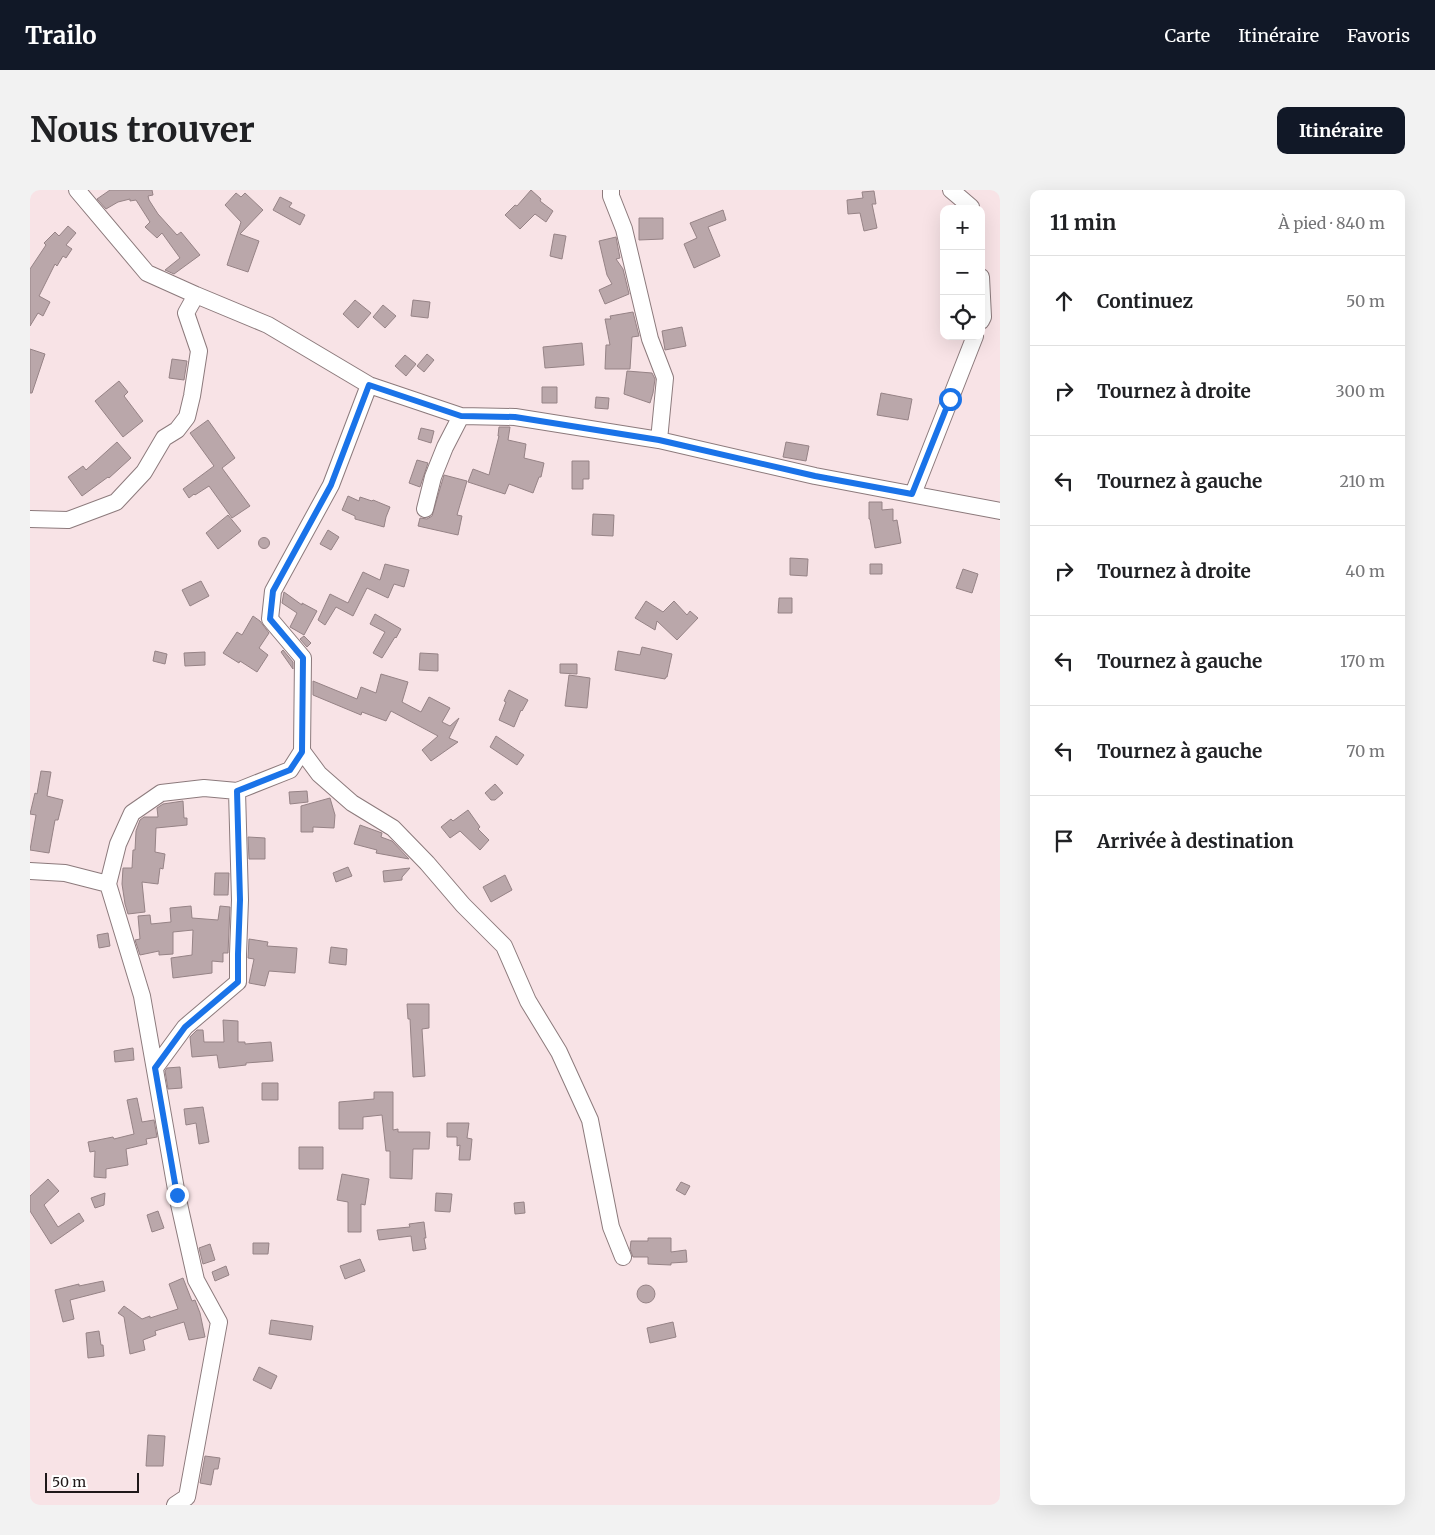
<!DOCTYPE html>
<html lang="fr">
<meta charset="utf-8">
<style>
:root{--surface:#fff;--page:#f2f2f2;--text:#202124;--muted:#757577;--line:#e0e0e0;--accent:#111827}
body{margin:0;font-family:Merriweather,serif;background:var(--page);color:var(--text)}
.controls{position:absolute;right:15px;top:15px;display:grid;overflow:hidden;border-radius:10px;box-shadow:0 5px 20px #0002}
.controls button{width:45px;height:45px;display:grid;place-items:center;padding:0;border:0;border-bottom:1px solid var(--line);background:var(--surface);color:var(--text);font:25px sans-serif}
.scale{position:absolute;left:15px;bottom:12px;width:94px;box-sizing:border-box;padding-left:5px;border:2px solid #1f1819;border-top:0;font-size:14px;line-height:18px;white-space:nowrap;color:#1f1819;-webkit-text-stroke:4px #fff;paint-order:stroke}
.stop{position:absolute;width:15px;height:15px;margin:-11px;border:4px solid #1a73e8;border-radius:50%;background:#fff}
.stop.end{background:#1a73e8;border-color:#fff;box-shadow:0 1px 5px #0008}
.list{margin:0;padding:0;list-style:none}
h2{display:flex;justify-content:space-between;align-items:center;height:65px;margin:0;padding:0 20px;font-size:21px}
h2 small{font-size:16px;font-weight:400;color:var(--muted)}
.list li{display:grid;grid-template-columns:32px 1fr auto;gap:15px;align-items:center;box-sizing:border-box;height:90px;padding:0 20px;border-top:1px solid var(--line)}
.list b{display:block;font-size:19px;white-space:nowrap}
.list em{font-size:16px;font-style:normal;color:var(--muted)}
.icon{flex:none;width:28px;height:28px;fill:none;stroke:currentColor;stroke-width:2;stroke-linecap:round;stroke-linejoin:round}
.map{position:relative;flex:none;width:970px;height:1315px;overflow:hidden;border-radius:10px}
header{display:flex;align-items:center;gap:30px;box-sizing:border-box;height:70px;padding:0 25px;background:var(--accent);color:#fff}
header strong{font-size:24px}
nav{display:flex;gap:28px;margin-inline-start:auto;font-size:18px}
.intro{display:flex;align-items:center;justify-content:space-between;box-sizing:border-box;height:120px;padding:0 30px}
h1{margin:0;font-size:35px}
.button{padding:12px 22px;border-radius:10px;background:var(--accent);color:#fff;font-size:18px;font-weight:700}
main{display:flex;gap:30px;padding:0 30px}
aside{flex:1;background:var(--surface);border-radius:10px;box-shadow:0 5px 20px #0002}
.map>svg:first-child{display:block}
</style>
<header>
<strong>Trailo</strong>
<nav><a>Carte</a><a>Itinéraire</a><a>Favoris</a></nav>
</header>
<div class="intro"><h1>Nous trouver</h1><a class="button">Itinéraire</a></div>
<main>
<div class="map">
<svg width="970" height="1315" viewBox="0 0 970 1315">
<rect width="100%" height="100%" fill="#f8e3e6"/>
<path fill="#baa7aa" stroke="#968386" d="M80,0h42l1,5 -5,1 1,4 9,14 19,21 4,-3 19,23 -26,19 -9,-4 15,-12 -18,-25 -5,5 -12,-11 5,-5 -14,-22 -6,1v-2l-12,3 -12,7 -9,-10z
M501,0l10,9 -1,2 13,10 -7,11 -11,-8 -15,15 -15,-14 10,-10 2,1z
M844,1l2,13h-4l5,24 -13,3 -4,-18 -12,1 -1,-14 16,-2 -1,-6z
M206,3l5,4 4,-4 18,17 -23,24 19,7 -11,31 -21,-7 14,-43 -16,-17z
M250,7l12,6 -3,4 16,8 -5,10 -27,-15z
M693,20l3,10 -18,7 12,29 -26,12 -10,-24 13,-6 -7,-15z
M609,28h24v21l-24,1z
M38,36l8,7 -10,12 6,4 -6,9 -3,-2 -6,10 -2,-2 -16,32 11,6 -7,14 -5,-3 -8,13v-57l16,-24 -2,-2 11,-11 4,4z
M524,44l12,2 -4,23 -12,-3z
M586,47l4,21 -4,1 7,10 6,25 -24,10 -6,-14 13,-6 -5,-9 -8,-34z
M325,110l16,13 -13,15 -15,-14z
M383,110l17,2 -2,16 -17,-2z
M353,115l13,11 -11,12 -12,-11z
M603,122l6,24 -7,1 -2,32h-25l1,-24h4l-5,-26h6l-1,-3z
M652,137l4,19 -21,4 -3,-19z
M552,153l2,22 -39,3 -2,-21z
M0,159l15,5 -13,39h-2z
M397,164l7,6 -10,12 -7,-6z
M375,165l11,9 -10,12 -11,-10z
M142,169l15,2 -3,19 -15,-2z
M597,181l25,2 3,6 -2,14 -3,10 -26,-9z
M89,191l9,11 -4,4 19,25 -20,16 -28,-36z
M512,197h15v16h-15z
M851,203l31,6 -4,21 -31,-5z
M566,207l13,1 -1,11 -13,-1z
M178,230l27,38 -13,10 28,38 -18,12 -23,-32 -14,9 -1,-1 -5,4 -6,-9 31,-23 -24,-33z
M469,237h11l-2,13 18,4 -2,14 20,5 -3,14h-2l-6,16 -24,-9 -4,10 -37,-12 5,-13 16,6 10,-39h-1z
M391,238l13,3 -3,12 -13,-4z
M87,252l14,16 -22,20 -1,-1 -26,19 -14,-19 15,-11 3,4z
M756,252l23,4 -3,15 -23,-4z
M387,270l11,3 -8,24 -11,-4z
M542,271h17v18h-6v10h-11z
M414,285l23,6 -10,34 5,1 -4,19 -40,-9 2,-8 7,1 5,-3z
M318,306l11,5 1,-4 12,4 1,-1 17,7 -4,10 -2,10 -29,-8v-3l-13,-6z
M839,312h13v8l11,-1v12l4,-1 4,23 -26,5 -5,-29h-1z
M563,324l21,1 -1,21 -21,-1z
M198,325l13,16 -23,18 -12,-16z
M298,340l11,7 -8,13 -11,-6z
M228.5 353a5.5 5.5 0 1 1 11 0a5.5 5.5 0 1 1-11 0Z
M760,368l18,1 -1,17 -17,-1z
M355,374l24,6 -5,17 -10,-3 -6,14 -21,-10 -14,28 -17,-9 -11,18 -7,-5 12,-26 18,9 15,-31 17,8z
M840,374h12v10h-12z
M933,379l15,5 -6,19 -16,-5z
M171,391l8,15 -19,10 -8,-16z
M254,402l18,13v-2l15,8 -13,24 -14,-8 7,-14 -15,-10z
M749,408h13v15h-14z
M616,411l17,11 11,-11 13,14 3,-4 8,7 -21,22 -20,-19 -2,9 -20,-12z
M345,424l26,15 -5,9 -1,-1 -13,21 -9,-5 12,-21 -15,-8z
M223,426l7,5 9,12 -10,15 9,7 -11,17 -17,-11 -1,2 -16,-10 14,-21 5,3z
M274,446l7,7 -4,4 -7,-8z
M612,457l30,7 -5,23h-1l-1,2 -50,-9 3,-19 22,4z
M253,460l10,12v7l-12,-17z
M125,461l12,3 -2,10 -12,-3z
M175,462v13l-20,1 -1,-13z
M390,463l18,1v17l-19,-1z
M530,474h17v10l-17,-1z
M351,484l27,8 -6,20 19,10 8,-15 21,11 -8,14 8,4 9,-8 -10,20 9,4 -27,19 -9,-11 16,-14 -47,-25 -5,10 -24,-9 -1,3 -48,-20v-14l44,18 4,-12 15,6z
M539,485l21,3 -3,30 -22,-2z
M479,500l19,10 -6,11 -1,-1 -7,17 -15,-7 7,-18 -2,-1z
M466,546l28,19 -7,10 -27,-18z
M11,581l10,1 -4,24 16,4 -5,20h-3l-6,33 -19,-3 6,-35 -6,-1 5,-21 2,1z
M465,594l8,9 -8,7h-4l-6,-7z
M277,601l1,11 -18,2 -1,-12z
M300,608l5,17 -1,13 -21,-1v5h-12v-26z
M153,611l1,17h3v7l-31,3 -1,24 10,2 -2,15 -3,-1 -2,16 -16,-2 3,30 -17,2 -3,-10 -3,-20 1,-16h9l1,-18h2l1,-19 4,-11 4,-3h14l-1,-9 6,-4z
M438,620l12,17 -2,2 11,11 -9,10 -20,-19 -10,7 -9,-11 10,-8 2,2z
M330,635l22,8 -1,4 11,4 17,18 -33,-6 1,-3 -23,-6z
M218,647l17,1v21h-16z
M318,677l4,9 -16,6 -3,-9z
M380,678l-8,9v3l-18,2 -1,-11z
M185,683h14l-1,22h-14z
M475,685l7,15 -21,12 -8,-15z
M161,716l1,12 26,2 2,-14 10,1 -2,46h-5v9l-11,-1v12l-39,5 -2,-20 21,-3 1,-25 -20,2v22l-14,1v-4l-19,4 -5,-15 5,-1 -2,-23 12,-1 1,9 20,-2 -1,-14z
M78,743l2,13 -11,2 -2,-13z
M219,749l19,3 -1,4 30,2 -2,25 -26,-2 -4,15 -16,-3 5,-24 -6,-1z
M301,757l16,2 -1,16 -17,-2z
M377,814h22v24l-7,1 3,47 -12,1 -3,-58h-2z
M193,830l15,1v21h7v2l26,-2 2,19 -27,2v2l-27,3 -2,-13 -25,2 -2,-20 7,-7h6l1,12h20z
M103,858l1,12 -19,2 -1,-11z
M150,877l2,21 -14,1 -3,-18 2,-3z
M232,893h16v17h-16z
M344,902h19v38l5,-1v3h32l-1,17h-16l-1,30 -22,-1v-27h-4l-4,-36 -19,2v12h-24v-27l35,-3z
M107,908l5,24 12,-2 3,17 -11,2 1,5 -21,5 2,16 -22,4v9l-12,-1 1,-26 -5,1 -2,-10 25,-5 1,2 20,-5 -7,-34z
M173,917l6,35 -10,2 -3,-21 -10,2 -2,-16z
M417,933h22l-2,15 5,1 -2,21h-11l1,-15 -3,1v-9h-10z
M269,957h24v22h-24z
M312,984l27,5 -4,26 -4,-1v28h-13v-30l-11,-2z
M18,989l11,12 -15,14 14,22 21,-14 5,8 -33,23 -21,-33v-15z
M651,992l9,4 -5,9 -9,-5z
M75,1003l-1,12 -9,3 -4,-10z
M406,1003l16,1 -2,18 -15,-1z
M494,1012l1,11 -10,1 -1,-11z
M128,1021l6,17 -12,4 -5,-17z
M394,1032l2,16h-2l2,11 -13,2 -2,-15 -32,4 -2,-10 33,-3 -1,-3z
M618,1048h23v14l15,-2 1,12 -16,1v2l-23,-1v-7h-15l-3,-8 1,-8h17z
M223,1053h16l-1,11h-15z
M180,1054l5,16 -12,4 -4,-16z
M330,1069l5,12 -20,8 -5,-13z
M196,1076l3,9 -14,6 -3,-9z
M153,1088l9,23 3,-1 5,13 5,24 -16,3 -5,-18 -29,9 1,4 -13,5 2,10 -15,4 -6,-37 -6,-4 6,-7 18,13 8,-3v2l28,-9 -9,-25z
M73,1091l2,10 -35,9 4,19 -11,3 -8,-32 24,-6v2z
M607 1104a9 9 0 1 1 18 0a9 9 0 1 1-18 0Z
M241,1130l42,6 -2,14 -42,-6z
M643,1132l3,15 -26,6 -3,-15z
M69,1141l2,14h2l1,11 -16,2 -2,-25z
M229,1177l18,9 -6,13 -18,-9z
M118,1245l17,1 -2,30h-17z
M175,1266l15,2 -2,11h-4l-3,16 -11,-2z"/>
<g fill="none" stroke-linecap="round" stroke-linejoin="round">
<defs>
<path id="minor" d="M47,0l70,83 49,22 72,30 101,60 92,31 54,1 144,23 156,36 185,35
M581,0v6l13,33 26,110 15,39 -6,62
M921,0l20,17v2
M951,87l2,40 -2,4
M883,304l62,-158
M395,319l8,-32 12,-30 16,-31
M0,329l38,1 48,-18 28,-30 20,-34 13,-8 10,-13 5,-21 7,-45 -13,-38 10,-18
M272,561l17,23 33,29 41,25 34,35 36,42 41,41 24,55 31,51 31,68 21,107 12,30
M0,681l35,2 43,11
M125,878l30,-41 53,-45v-28l2,-54 -3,-109
M145,1315l12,-8 32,-175 -23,-42 -19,-85 -35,-199 -34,-112 10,-40 14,-31 29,-20 43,-5 33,3 53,-21 12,-19 1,-93 -33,-39 3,-28 58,-106 38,-100"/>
</defs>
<use href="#minor" stroke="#8c7a7c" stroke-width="18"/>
<use href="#minor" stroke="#fff" stroke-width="16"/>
</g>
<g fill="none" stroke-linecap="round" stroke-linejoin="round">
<path stroke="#1a73e8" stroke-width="6" d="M147,1005l-22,-127 30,-41 53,-45v-28l2,-54 -3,-109 53,-21 12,-18 1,-94 -33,-39 3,-28 58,-106 38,-100 92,31 54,1 144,23 156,36 97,18 38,-95"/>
</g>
</svg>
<div class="controls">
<button>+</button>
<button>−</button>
<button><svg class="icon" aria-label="locate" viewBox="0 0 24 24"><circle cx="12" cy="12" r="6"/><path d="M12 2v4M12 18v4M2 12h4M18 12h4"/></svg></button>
</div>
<div class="scale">50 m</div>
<div class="stop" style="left:920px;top:209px"></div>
<div class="stop end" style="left:147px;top:1005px"></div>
</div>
<aside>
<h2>11 min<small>À pied · 840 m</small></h2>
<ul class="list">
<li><svg class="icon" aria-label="ahead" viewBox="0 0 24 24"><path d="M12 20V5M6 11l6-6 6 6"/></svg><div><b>Continuez</b></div><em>50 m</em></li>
<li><svg class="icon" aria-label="right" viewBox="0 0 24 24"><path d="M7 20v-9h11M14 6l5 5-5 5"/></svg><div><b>Tournez à droite</b></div><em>300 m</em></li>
<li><svg class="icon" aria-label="left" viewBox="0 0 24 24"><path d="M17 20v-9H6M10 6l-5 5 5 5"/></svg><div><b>Tournez à gauche</b></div><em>210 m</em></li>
<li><svg class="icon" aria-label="right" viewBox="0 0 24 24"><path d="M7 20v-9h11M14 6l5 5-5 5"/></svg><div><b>Tournez à droite</b></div><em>40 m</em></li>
<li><svg class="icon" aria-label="left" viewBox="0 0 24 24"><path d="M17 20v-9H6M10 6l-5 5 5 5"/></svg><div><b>Tournez à gauche</b></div><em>170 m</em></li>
<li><svg class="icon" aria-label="left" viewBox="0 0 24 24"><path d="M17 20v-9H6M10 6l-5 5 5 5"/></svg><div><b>Tournez à gauche</b></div><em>70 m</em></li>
<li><svg class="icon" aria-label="arrive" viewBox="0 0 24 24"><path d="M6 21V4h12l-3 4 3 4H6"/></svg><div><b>Arrivée à destination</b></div></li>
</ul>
</aside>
</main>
